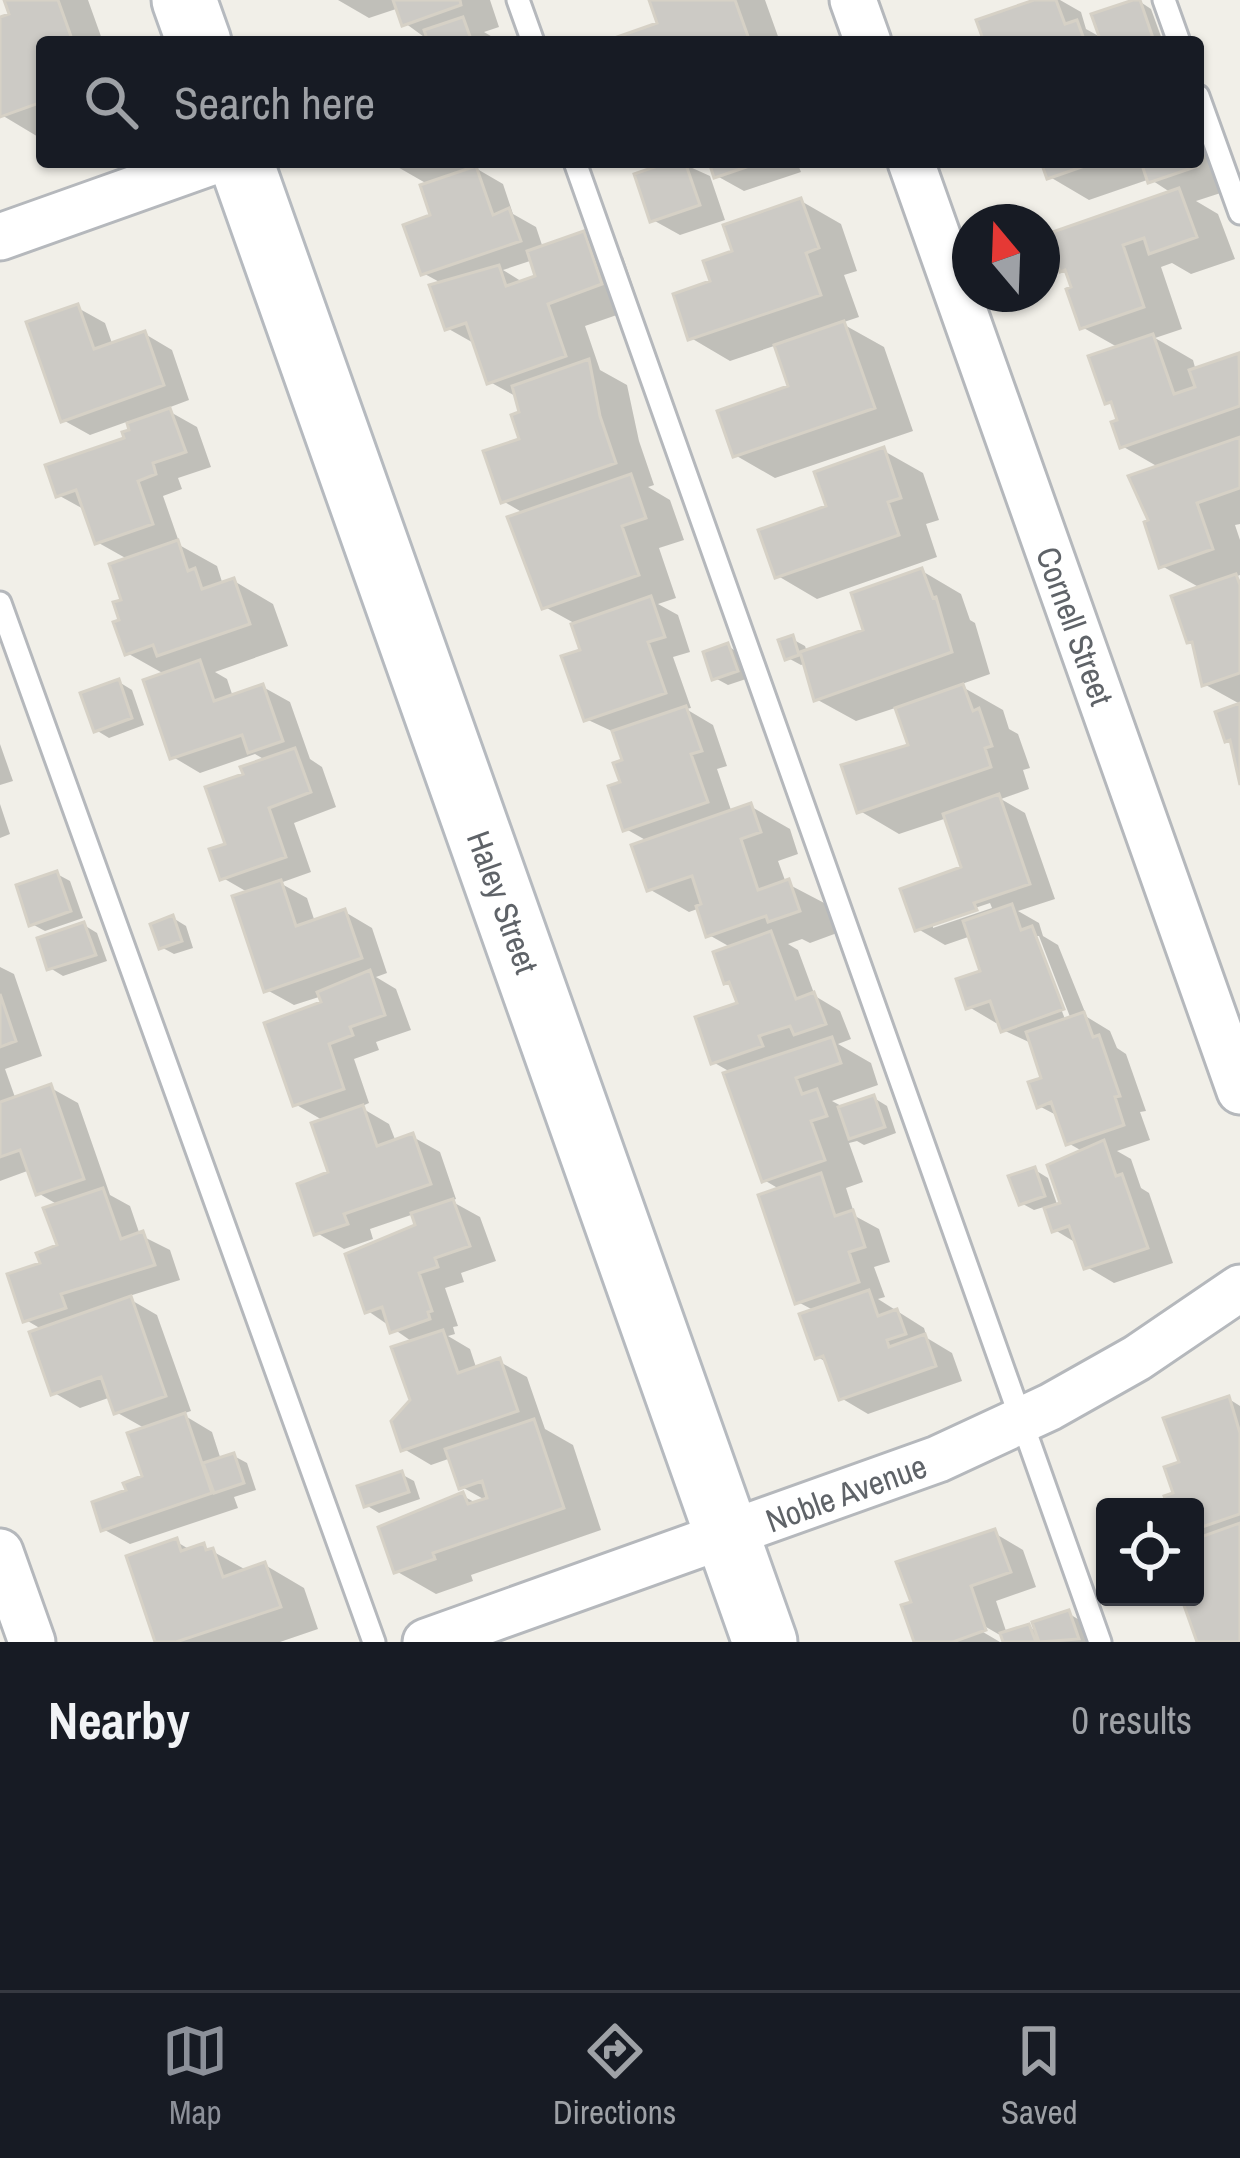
<!DOCTYPE html>
<style>
:root{--surface:#171b24;--page:#20242c;--text:#f1f3f6;--muted:#9ea1a6;--line:#363941;--accent:#8c9099}
body{margin:0;font-family:"Archivo Narrow",sans-serif;background:var(--page);color:var(--text)}
.controls{position:absolute;right:36px;bottom:36px;display:grid;overflow:hidden;border-radius:12px;box-shadow:0 3px 9px #0004}
.controls button{width:108px;height:108px;display:grid;place-items:center;padding:0;border:0;border-bottom:3px solid var(--line);background:var(--surface);color:var(--text);font:60px sans-serif}
.compass{position:absolute;left:952px;top:204px;width:108px;height:108px;border-radius:50%;background:var(--surface);box-shadow:0 3px 9px #0004;rotate:341deg}
.list{margin:0;padding:0;list-style:none}
h2{display:flex;justify-content:space-between;align-items:center;height:156px;margin:0;padding:0 48px;font-size:51px}
h2 small{font-size:39px;font-weight:400;color:var(--muted)}
.icon{flex:none;width:66px;height:66px;fill:none;stroke:currentColor;stroke-width:2;stroke-linecap:round;stroke-linejoin:round}
.map{position:relative;flex:none;width:1240px;height:1642px;overflow:hidden}
.search{position:absolute;background:var(--surface);box-shadow:0 3px 9px #0004;left:36px;right:36px;top:36px;height:132px;display:flex;align-items:center;gap:30px;box-sizing:border-box;padding:0 42px;border-radius:12px;color:var(--muted);font-size:45px}
.sheet{height:348px;background:var(--surface)}
nav{display:flex;justify-content:space-around;align-items:center;box-sizing:border-box;height:168px;border-top:3px solid var(--line);background:var(--surface);font-size:33px;color:var(--muted)}
nav a{display:grid;justify-items:center;gap:6px}
nav .on{color:var(--accent)}
.map>svg:first-child{display:block}
</style>
<div class="map">
<svg width="1240" height="1642" viewBox="0 0 1240 1642">
<rect width="100%" height="100%" fill="#f1efe8"/>
<path fill="#0003" fill-rule="evenodd" d="M7,0h81l15,42h-61l-2,96 -40,-24v-94l13,-4z
M338,0h152l9,27 -15,5 17,10h-70l-26,-19 -6,-15 -30,10z
M652,0h113l15,42h-168l48,-17z
M1044,0h16l21,12 5,17 16,9 37,-37 12,8 12,33h-176z
M1198,135l24,14 14,39 -40,13 22,13 17,45 -44,15 -19,-11 -11,4 21,62 -27,9 38,22 3,11 44,-14v167l-5,1 5,15v35l-5,2 5,3v124l-36,-20 -8,-39 -6,-4 12,-52 -40,-23 -2,-98 -38,-22 -1,-25 -5,-14 -8,-5 11,-54 -37,-21 -13,-53 -6,-4 110,-76 -23,-15 -61,21 -39,-23 -4,-10 -8,-5h160z
M389,162h95l-12,4 31,18 10,30 23,13 7,21 41,-14 39,23 17,50 -55,19 15,44 27,15 12,56 15,44 -6,2 22,13 14,40 -25,8 17,50 -18,6 20,11 12,37 -17,5 18,51 -5,1 27,16 14,41 -10,3 15,44 18,-7 40,23 8,25 -20,7 8,22 42,22 9,28 -27,10 -8,-4 -14,5 10,6 17,46 25,15 11,28 -13,5 33,19 7,22 -46,16 13,7 29,-10 13,8 9,27 -32,12 -7,-4 -8,2 14,39 -17,6 9,28 24,13 11,33 -16,5 11,30 -7,2 46,29 3,10 25,15 10,28 -94,33 -27,-16 -12,-34 -11,-7 -3,-46 -17,-9 -17,-112 -17,-10 -32,-107 -19,-11 28,-58 -7,-18 -8,-4 6,-34 -23,-13 -9,-27 -11,4 -40,-23v-47l-23,-13v-67l-10,-29 -30,-14 -3,-67 -9,-29 -29,-16 -20,-93 -22,-13 20,-60 -4,-43 -29,-16 -13,-37 -30,-17 -4,-44 -20,-11 11,-56 -5,-32zM533,260l6,18 -15,5 -21,-13z
M679,162l31,14 15,44 -45,15 -27,-15z
M712,162h85l4,10 -57,19 -27,-15z
M801,201l40,23 16,47 -13,4 15,42 -18,6 43,24 29,84 -138,47 -40,-23 57,-67 -15,-43 -47,16 -39,-23 23,-55 22,-30z
M78,308l27,15 8,23 32,-12 27,16 17,50 -24,9 32,18 14,40 -33,11 4,11 -19,7 15,43 -6,2 45,25 6,19 11,-4 39,23 15,42 -73,26 12,7 6,18 30,-10 27,15 20,57 12,8 14,40 -42,16 17,49 -31,11 27,15 8,24 30,-10 27,16 15,45 -11,4 20,12 15,41 -35,12 3,8 -25,9 15,44 -9,4 29,17 7,18 17,-5 27,15 16,47 -5,2 29,16 16,44 -35,12 3,9 -19,6 13,38 -5,1 2,7 -7,2 22,13 7,21 23,-8 27,15 18,52 28,16 28,85 -130,45 2,6 -37,13 -40,-23 67,-75 15,8 9,-3 -25,-14 -11,-29 -20,7 -27,-16 10,-48v-58l-46,-32 50,-84 -4,-13 -44,15 3,10 -29,10 -27,-16 15,-59 -8,-53 -29,-17 30,-100 -3,-8 -28,9 -27,-15 -18,-97 -26,-15 24,-102 20,-15 -12,-7 -55,19 -27,-16 -7,-82 -39,-22 -2,-52 4,-41 -32,-18 -10,-31 -29,-16 75,-64 -4,-10 -39,14 -27,-15z
M884,451l39,22 16,47 -13,4 11,33 -120,42 -39,-23 51,-68z
M922,571l39,23 9,26 5,3 15,51 -31,11 44,25 6,19 9,5 12,34 -7,2 6,19 -28,10 24,14 30,86 -37,12 21,12 4,13 15,9 29,72 23,14 7,17 9,6 20,57 -6,1 10,28 -33,11 14,8 10,29 8,5 24,70 -59,20 -27,-16 -9,-23 -23,-14 -8,-24 -13,4 -13,-7 14,-33 13,8 10,29 6,-2 18,-54 -14,-8 -8,-26 -21,-11 6,-27 -12,-35 -30,-14 -3,-9 -4,2 -27,-16 15,-34 -13,-37 -26,9 -27,-16 47,-60 -18,-51 -48,16 -39,-23 52,-64 -14,-40 -42,14 -40,-22 -10,-36 -5,2 -13,-7 4,-19 13,7 2,6 60,-21zM990,903l2,5 -59,20v-6zM1032,936h7l33,86 -5,2z
M728,646l12,8 9,24 -21,7 -13,-7z
M119,682l13,8 12,35 -35,13 -13,-8z
M0,744l13,37 -13,4z
M0,804l10,30 -10,4z
M57,874l13,7 13,37 -38,13 -13,-7z
M173,918l13,8 7,22 -19,6 -13,-7z
M84,925l13,8 10,28 -44,15 -13,-8z
M0,967l14,7 28,82 -37,13 11,31 35,-12 27,15 32,92 20,11 10,29 30,15 10,30 -54,17 31,18 34,96 -9,3 30,18 9,28 13,-4 13,7 9,27 -22,7 4,11 -108,36 -27,-15 27,-37 16,-14v-49l-30,-17 -5,-15 -31,11 -27,-16 -10,-62 -17,-10 18,-55 17,-18 -1,-41 -22,-13 -8,-23 -30,11z
M1229,1399l11,7v236h-40l-16,-45h11v-55l4,-1 -4,-2v-32h-24l-3,-9 9,-3 6,-31z
M401,1474l13,7 6,18 -41,14 -13,-8z
M996,1534l27,16 13,37 -40,14 11,33 22,-7 10,6 29,-20 13,8 8,21h-84v-4l-31,-18 -3,5 29,17h-83z
M177,1542l15,9 11,-5 45,25 17,-6 39,23 14,41 -38,13h-122z"/>
<path fill="#cccac5" stroke="#d6d1c6" stroke-width="3" d="M4,0h54l15,42h-31v60l-42,15v-100l9,-3z
M393,0h67l1,5 -59,21z
M649,0h86l15,42h-147l54,-19z
M1034,0h22l9,24 12,-4 8,22h-101l-8,-22z
M1133,0h7l13,38 -13,4h-39l-10,-28z
M463,17l9,25h-44l-4,-12z
M669,162h16l15,43 -50,17 -16,-48z
M709,162h52l-47,16z
M1041,162h55l-49,17z
M1141,162h56l1,4 -50,17z
M476,166l17,49 16,-7 12,33 -100,34 -18,-50 27,-10 -10,-30z
M1179,188l18,49 -48,17 -5,-16 -21,7 21,62 -64,22 -14,-40 5,-2 -6,-17 -5,2 -13,-38z
M801,198l18,50 -13,5 15,42 -133,45 -15,-46 37,-13 -7,-20 29,-10 -9,-26z
M584,231l18,53 -54,20 18,52 -79,28 -21,-61 -21,7 -16,-45 70,-20 7,21 29,-10 -8,-25z
M78,304l16,45 51,-18 19,54 -103,37 -35,-100z
M844,321l31,87 -142,49 -16,-46 71,-25 -14,-41z
M1153,334l21,60 21,-7 -6,-17 50,-17 1,53 -120,42 -9,-26 6,-2 -6,-18 -6,2 -17,-48z
M589,359l11,57 16,47 -115,40 -18,-52 36,-12 -8,-24 8,-3 -7,-26z
M170,408l16,44 -33,11 3,11 -18,7 15,43 -58,20 -19,-54 -20,7 -11,-32 79,-27 -2,-6 7,-2 -2,-7z
M1240,437v51l-43,15 16,46 -54,19 -15,-46 4,-2 -20,-44z
M884,447l17,51 -13,4 11,33 -124,43 -17,-48 68,-24 -12,-34z
M631,474l15,44 -24,8 17,49 -97,34 -35,-92z
M178,540l10,31 7,-3 7,21 32,-11 16,46 -93,32 -4,-11 -28,10 -12,-33 6,-2 -6,-18 8,-2 -12,-36z
M922,568l11,30 3,-1 16,55 -138,49 -14,-49 63,-22 -12,-37z
M1236,574l4,11v88l-38,13 -10,-44 -5,1 -16,-47z
M651,596l14,41 -17,5 18,51 -82,28 -23,-65 19,-6 -9,-26z
M793,635l6,20 -14,5 -7,-20z
M728,643l10,28 -26,9 -9,-28z
M200,660l14,41 49,-17 20,57 -35,12 -6,-18 -72,24 -27,-79z
M119,679l13,39 -38,14 -14,-39z
M963,684l10,27 6,-3 13,38 -7,2 6,19 -134,46 -16,-48 67,-20 -13,-37z
M1240,703v82l-10,-45 -5,2 -10,-30z
M686,706l16,45 -11,3 17,48 -85,29 -15,-45 12,-4 -7,-19 9,-3 -10,-29z
M295,748l16,44 -42,16 17,49 -66,23 -11,-31 16,-5 -20,-57 38,-13 -3,-7z
M999,794l31,90 -56,19 3,7 -62,21 -15,-42 61,-22 -18,-53z
M751,803l10,29 -20,7 17,51 31,-11 11,32 -32,11 -2,-6 -60,21 -10,-31 5,-2 -9,-28 -45,15 -16,-46z
M57,871l14,40 -42,15 -13,-41z
M281,880l15,46 49,-17 17,49 -98,34 -32,-96z
M1012,904l9,26 11,-4 32,83 -63,23 -11,-31 -24,8 -10,-30 24,-8 -17,-50z
M173,915l9,26 -23,8 -9,-25z
M84,922l12,33 -49,15 -10,-32z
M771,931l25,68 18,-7 12,32 -32,11 -4,-9 -31,10 4,10 -52,18 -16,-47 42,-14 -8,-21 -5,2 -11,-32z
M370,970l15,45 -35,12 3,8 -24,9 15,45 -51,17 -29,-83 57,-21 -4,-10z
M0,994l16,47 -16,6z
M1084,1012l9,25 6,-2 21,61 -5,1 9,28 -58,20 -15,-43 -14,6 -9,-26 13,-4 -15,-46z
M832,1037l9,26 -45,15 6,16 15,-5 10,27 -16,5 14,39 -63,22 -39,-109z
M51,1084l33,95 -48,16 -16,-45 -20,7v-55z
M874,1095l11,32 -36,12 -11,-32z
M363,1105l14,41 36,-13 18,51 -87,30 4,10 -34,11 -17,-51 31,-12 -17,-49z
M1104,1140l12,36 6,-2 26,74 -64,21 -15,-43 -17,6 -8,-24 16,-5 -13,-38z
M1035,1167l10,29 -26,9 -11,-29z
M821,1173l14,43 18,-6 12,37 -16,5 10,30 -64,22 -37,-109z
M103,1188l18,51 22,-8 12,34 -94,29 5,14 -43,14 -16,-48 33,-11 -4,-10 21,-8 -14,-37z
M453,1199l17,47 -35,12 3,9 -19,6 13,38 -4,1 2,7 -40,14 -8,-26 -17,6 -20,-59 70,-29 -4,-12z
M869,1290l9,26 19,-7 9,25 -19,6 2,7 36,-13 11,32 -97,34 -16,-44 -8,3 -16,-45z
M131,1296l35,100 -52,18 -13,-37 -50,18 -22,-63z
M443,1330l15,43 42,-15 18,53 -117,40 -10,-30 19,-21 -19,-53z
M1229,1396l11,37v81l-38,13 -1,-4 -6,2v-18h-27l-4,-11 9,-3 -9,-26 15,-5 -16,-44z
M185,1413l27,80 -111,38 -9,-29 34,-12 -3,-7 19,-7 -15,-43z
M534,1419l30,89 -131,45 2,6 -41,14 -16,-46 85,-35 5,12 19,-6 -5,-17 -23,8 -14,-40z
M234,1453l10,30 -30,10 -11,-30z
M402,1471l7,21 -45,15 -7,-21z
M1240,1523v119h-43l-16,-45h14v-58z
M995,1529l16,43 -40,14 15,44 -33,12h-39l-13,-37 10,-3 -15,-40z
M177,1538l4,13 23,-8 2,7 7,-2 10,29 42,-15 16,45 -105,35h-21l-29,-86z
M1069,1610l10,29 -40,3 -7,-20z
M1029,1624l7,18h-33l-3,-9z"/>
<g fill="none" stroke-linecap="round" stroke-linejoin="round">
<defs>
<path id="lane" d="M518,0l15,42
M1164,0l15,42
M1198,96l42,117
M575,162l525,1480
M0,603l374,1039"/>
<path id="street" d="M853,0l15,42
M911,162l329,929
M0,237l211,-75
M0,1552l32,90
M426,1642l512,-183 112,-52 87,-49 103,-70"/>
<path id="secondary" d="M184,0l15,42
M241,162l524,1480"/>
</defs>
<use href="#lane" stroke="#b5b8bc" stroke-width="27"/>
<use href="#street" stroke="#b5b8bc" stroke-width="51"/>
<use href="#secondary" stroke="#b6babf" stroke-width="69"/>
<use href="#lane" stroke="#fff" stroke-width="21"/>
<use href="#street" stroke="#fff" stroke-width="45"/>
<use href="#secondary" stroke="#fff" stroke-width="63"/>
</g>
<g text-anchor="middle" dominant-baseline="central" stroke-width="9" stroke-linejoin="round" paint-order="stroke">
<g font-size="33" fill="#5f6368" stroke="#fff">
<text transform="translate(1075 626) rotate(70)">Cornell Street</text>
<text transform="translate(503 902) rotate(70)">Haley Street</text>
<text transform="translate(846 1493) rotate(-20)">Noble Avenue</text>
</g>
</g>
</svg>
<div class="controls">
<button><svg class="icon" aria-label="locate" viewBox="0 0 24 24"><circle cx="12" cy="12" r="6"/><path d="M12 2v4M12 18v4M2 12h4M18 12h4"/></svg></button>
</div>
<svg class="compass" viewBox="-18 -18 36 36"><path d="M0-13l5 13h-10z" fill="#e53935"/><path d="M0 13l5-13h-10z" fill="#9ea1a6"/></svg>
<div class="search"><svg class="icon" aria-label="search" viewBox="0 0 24 24"><circle cx="10" cy="10" r="6"/><path d="M15 15l6 6"/></svg>Search here</div>
</div>
<section class="sheet">
<h2>Nearby<small>0 results</small></h2>
<ul class="list">
</ul>
</section>
<nav>
<a class="on"><svg class="icon" aria-label="map" viewBox="0 0 24 24"><path d="M3 6l6-2 6 2 6-2v14l-6 2-6-2-6 2zM9 4v14M15 6v14"/></svg>Map</a>
<a><svg class="icon" aria-label="directions" viewBox="0 0 24 24"><path d="M12 3l9 9-9 9-9-9zM9 14v-3h6M13 9l2 2-2 2"/></svg>Directions</a>
<a><svg class="icon" aria-label="saved" viewBox="0 0 24 24"><path d="M7 4h10v16l-5-4-5 4z"/></svg>Saved</a>
</nav>
